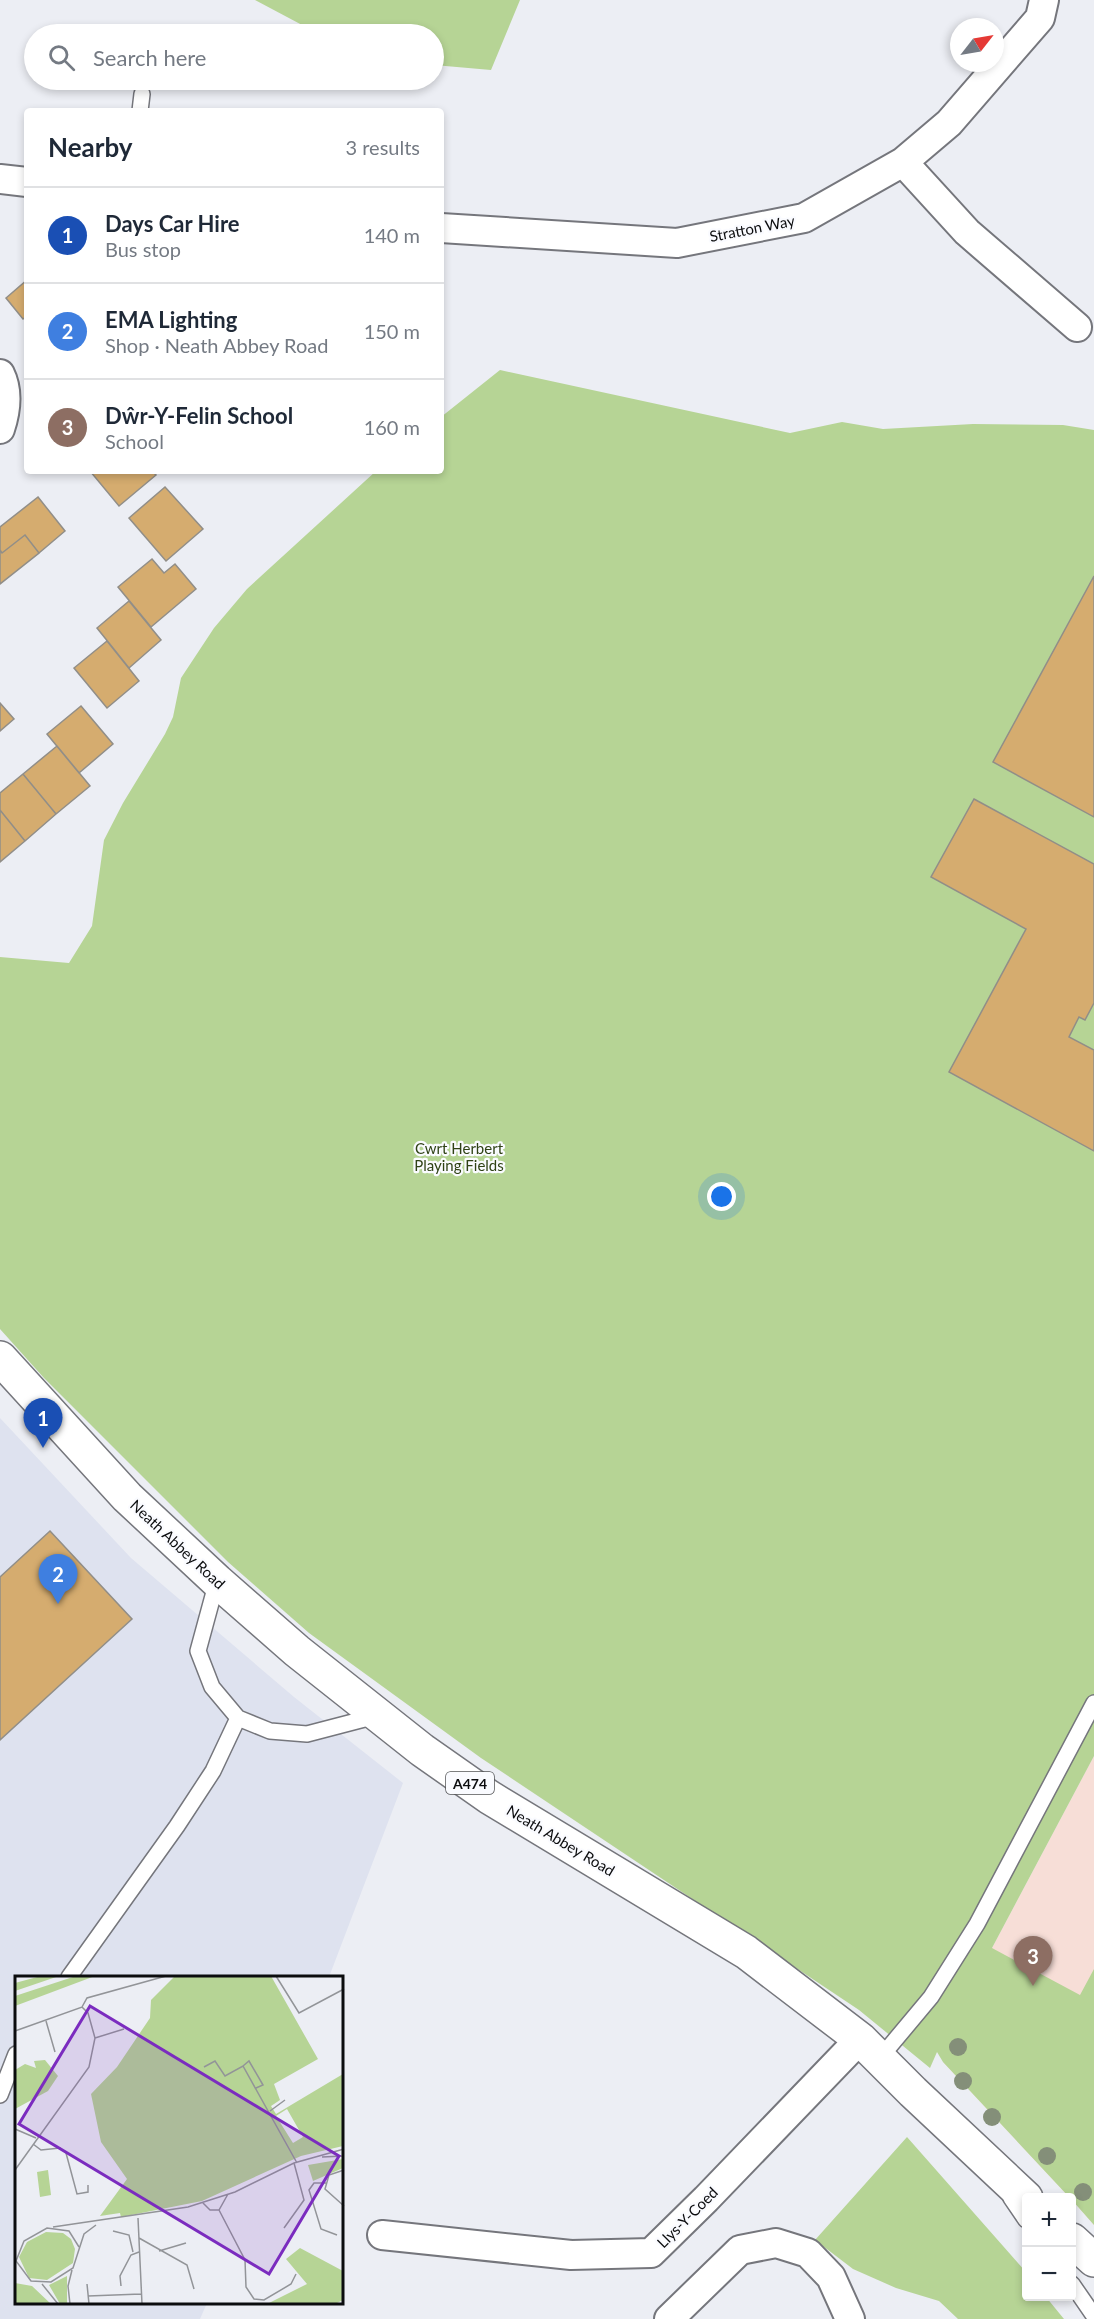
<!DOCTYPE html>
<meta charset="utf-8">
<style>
:root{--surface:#fff;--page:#f2f2f3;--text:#1f2937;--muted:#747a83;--line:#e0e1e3;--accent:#db2777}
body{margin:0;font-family:Lato,sans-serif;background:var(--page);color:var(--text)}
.controls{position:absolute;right:18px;bottom:18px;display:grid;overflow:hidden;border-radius:6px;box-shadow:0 3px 9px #0003}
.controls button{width:54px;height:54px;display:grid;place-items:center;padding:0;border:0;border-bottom:2px solid var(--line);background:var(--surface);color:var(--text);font:30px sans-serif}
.compass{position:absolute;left:950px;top:18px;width:54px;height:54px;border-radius:50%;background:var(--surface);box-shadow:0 3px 9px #0003;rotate:59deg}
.you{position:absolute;left:722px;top:1197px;width:21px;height:21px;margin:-15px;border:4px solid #fff;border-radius:50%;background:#1a73e8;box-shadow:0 0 0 9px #1a73e833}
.badge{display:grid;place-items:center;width:39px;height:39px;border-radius:50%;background:var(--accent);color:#fff;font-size:20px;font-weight:700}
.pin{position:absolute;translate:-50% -50px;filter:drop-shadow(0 2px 3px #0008)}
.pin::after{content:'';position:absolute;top:32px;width:21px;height:18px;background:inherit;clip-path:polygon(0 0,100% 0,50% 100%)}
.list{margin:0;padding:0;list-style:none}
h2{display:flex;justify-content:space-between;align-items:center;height:78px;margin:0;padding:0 24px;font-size:26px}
h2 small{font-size:20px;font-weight:400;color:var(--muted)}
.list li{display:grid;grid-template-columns:39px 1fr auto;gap:18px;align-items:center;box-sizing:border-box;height:96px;padding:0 24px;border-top:2px solid var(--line)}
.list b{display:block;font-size:22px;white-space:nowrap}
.list p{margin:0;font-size:20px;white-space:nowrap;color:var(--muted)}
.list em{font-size:20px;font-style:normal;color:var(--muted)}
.icon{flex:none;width:33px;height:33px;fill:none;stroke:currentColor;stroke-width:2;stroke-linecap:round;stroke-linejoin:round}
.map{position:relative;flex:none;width:1094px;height:2319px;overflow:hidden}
.search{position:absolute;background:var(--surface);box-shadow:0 3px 9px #0003;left:24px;top:24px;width:420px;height:66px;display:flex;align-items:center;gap:15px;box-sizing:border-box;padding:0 21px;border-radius:33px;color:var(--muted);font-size:22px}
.panel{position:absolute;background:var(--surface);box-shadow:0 3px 9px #0003;left:24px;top:108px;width:420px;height:366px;border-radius:6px}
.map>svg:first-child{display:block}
</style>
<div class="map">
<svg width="1094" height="2319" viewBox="0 0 1094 2319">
<rect width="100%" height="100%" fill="#eceef4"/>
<path fill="#dee2ef" d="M0,1418l131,140 163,139 109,86 -74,194h-313v325l191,1 -7,16h-200z"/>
<path fill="#f7ded7" d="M1094,1756v469l-22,-25v-2l-3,-1 -126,-135 49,-114z"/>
<path fill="#b6d495" d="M255,0h265l-29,70 -57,-5v-31h-115z
M500,370l290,63 52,-11 41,7 90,-5 90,1 31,5v1326l-102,192 88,47 14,-26v256l-22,-25v-2l-3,-1 -126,-135 -6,-10 -7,16 -71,-58 -378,-252 -172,-125 -81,-71 -184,-184 -44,-49v-372l69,6 23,-37 12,-86 19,-37 42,-69 8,-17 8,-39 33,-50 33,-39 129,-118h65v-54z
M907,2137l119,135v24l20,1 18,22h-106l-19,-18 -43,-13 -43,-19 -38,-29z"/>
<path fill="#d5ac6f" stroke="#918e88" stroke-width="1.5" d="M27,280v36l-4,3 -17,-21z
M90,471h62l4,4 -37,31z
M165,487l38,42 -37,32 -37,-43z
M38,497l27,34 -26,22 -14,-18 -23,18 -2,-3v-23z
M25,535l14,18 -39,31v-34l2,3z
M152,559l12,14 11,-9 21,25 -45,38 -33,-40z
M1094,576v241l-101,-55z
M129,601l32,39 -32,28 -32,-40z
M107,641l32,40 -32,27 -33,-40z
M0,703l14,16 -14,12z
M81,706l32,38 -34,29 -32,-39z
M57,746l33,40 -34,28 -33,-40z
M23,774l33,40 -31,27 -25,-31v-17z
M974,799l120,65v139l-9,17 -6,-3 -10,20 25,13v101l-145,-79 77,-143 -95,-52z
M0,810l25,31 -25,21z
M50,1531l82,88 -132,121v-163z"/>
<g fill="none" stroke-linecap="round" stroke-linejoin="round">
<defs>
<path id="lane" d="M140,111l2,-17
M217,1581l-19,70 14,36 26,31 32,13 37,3 69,-18
M69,1977l108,-151 36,-55 25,-53
M880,2058l51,-61 46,-73 117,-221
M0,2095l16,-41
M1011,2198l15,22
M1072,2284l22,32"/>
<path id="street" d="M903,162l64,70 110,95
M0,179l27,3
M441,228l236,15 127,-25 99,-56 46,-39 91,-105 4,-18
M0,374c9,18 6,37 0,55
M382,2235l189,20 80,-2 55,-54 154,-160
M669,2319l71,-69 36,-7 32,10 23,24 19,42"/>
<path id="primary" d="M0,1358l127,139 90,84 80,70 125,99 67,47 257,155 114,87 53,53 113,106
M1072,2240l22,20"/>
</defs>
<use href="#lane" stroke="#75767c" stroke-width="18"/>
<use href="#street" stroke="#75767c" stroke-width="32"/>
<use href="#primary" stroke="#75767c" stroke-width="36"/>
<use href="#lane" stroke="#fff" stroke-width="15"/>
<use href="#street" stroke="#fff" stroke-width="28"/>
<use href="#primary" stroke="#fff" stroke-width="33"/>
</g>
<g fill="#848f79">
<circle cx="958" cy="2047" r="9"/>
<circle cx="963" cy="2081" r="9"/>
<circle cx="992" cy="2117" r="9"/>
<circle cx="1047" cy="2156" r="9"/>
<circle cx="1083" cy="2192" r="9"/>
</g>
<g text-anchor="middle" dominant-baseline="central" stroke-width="4.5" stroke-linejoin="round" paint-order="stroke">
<rect fill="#fafbff" stroke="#535456" stroke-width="1.5" x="446" y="1772" width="48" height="22" rx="4.5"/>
<g font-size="14" font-weight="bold" fill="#0b0c0e">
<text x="470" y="1783">A474</text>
</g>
<g font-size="15" fill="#0b0c0e" stroke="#fafbff">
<text transform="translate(752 228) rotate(-11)">Stratton Way</text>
<text transform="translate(178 1544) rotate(43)">Neath Abbey Road</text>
<text transform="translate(561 1840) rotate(31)">Neath Abbey Road</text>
<text transform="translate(687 2217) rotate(-45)">Llys-Y-Coed</text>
</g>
<g font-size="15" fill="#2f4215" stroke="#fafbff">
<text x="459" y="1148">Cwrt Herbert<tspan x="459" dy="17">Playing Fields</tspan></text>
</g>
</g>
<g transform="translate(15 1976)">
<rect width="328" height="328" fill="#eceef4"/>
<path d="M26,0h18l-44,15v-8zM61,0h19l-80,30v-10zM160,0h96l47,83 -44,25 6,16 -9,6 5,8 67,-40v72l-42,10 -99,45 -81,16 -1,-4 -20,3 27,-37 -26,-37 -10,-48 26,-27 33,-49 1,-18zM272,133l16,28 -10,6 -17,-27zM30,84l13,16 -10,15 -33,18v-39l10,-6 11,4 -2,-7zM328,183v9l-30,13 -5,-16zM33,194l3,25 -11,2 -3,-25zM31,256l17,1 8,6 4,10 -2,14 -26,17 -18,-2 -10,-21 8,-15zM285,272l43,23v29l-8,4h-68l40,-20 -21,-25zM52,300v28h-7l-11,-19zM0,307l17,3 19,18h-36z" fill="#b6d495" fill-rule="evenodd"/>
<path fill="none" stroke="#929498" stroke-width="1.5" d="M261,0l23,37 45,-24M67,31l5,-9 79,-22M31,45l9,31M0,55l67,-24 6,6 7,25 -6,29 -74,103M80,62l29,-9M228,90l6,-5 14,24 -7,3M189,91l11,-6 10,15 18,-10 54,97M255,135l15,-11M0,153l21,9M18,168l8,6 19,-2 6,5 11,41 11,-2v-7M307,181l22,-1M329,194l-15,5 -4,14 19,17M311,207h-12l-5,7 12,39 16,6M0,211v22M188,227l7,7h9l9,-16M204,234l26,50 1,27 8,12 10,1 27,-16 5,-10M123,242l4,86M38,251l135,-20 47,-15 59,-29 50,-14M269,252l20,-28 -10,-37M98,255l16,4 4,17M124,262l48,27 7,24M64,271l-10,-16 -22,-3 -23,13 -8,20 15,20 20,1 22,-14 11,-34 12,-9M144,275l27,-8M27,308l16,20M72,308l2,20M106,310l-1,-10 11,-21 8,-3M73,320l53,-2M55,328l-2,-18 4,-16"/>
<path fill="#7b2cbf" fill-opacity="0.15" stroke="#7b2cbf" stroke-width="3" d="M75,30l249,150 -70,118 -250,-150z"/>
<rect width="328" height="328" fill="none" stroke="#0b0c0e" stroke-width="3"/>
</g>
</svg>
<div class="controls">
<button>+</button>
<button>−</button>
</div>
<svg class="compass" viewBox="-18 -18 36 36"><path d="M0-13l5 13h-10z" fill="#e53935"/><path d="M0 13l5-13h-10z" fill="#747a83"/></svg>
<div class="you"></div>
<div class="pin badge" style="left:43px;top:1448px;background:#1a4fb4">1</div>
<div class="pin badge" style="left:58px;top:1604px;background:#3f7fe0">2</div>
<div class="pin badge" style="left:1033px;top:1986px;background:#8d6e63">3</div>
<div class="search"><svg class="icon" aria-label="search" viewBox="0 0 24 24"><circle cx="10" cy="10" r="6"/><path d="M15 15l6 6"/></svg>Search here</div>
<section class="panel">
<h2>Nearby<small>3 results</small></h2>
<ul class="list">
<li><span class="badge" style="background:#1a4fb4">1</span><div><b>Days Car Hire</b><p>Bus stop</p></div><em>140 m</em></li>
<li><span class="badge" style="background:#3f7fe0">2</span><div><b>EMA Lighting</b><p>Shop · Neath Abbey Road</p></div><em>150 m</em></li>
<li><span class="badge" style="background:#8d6e63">3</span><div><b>Dŵr-Y-Felin School</b><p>School</p></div><em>160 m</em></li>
</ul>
</section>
</div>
